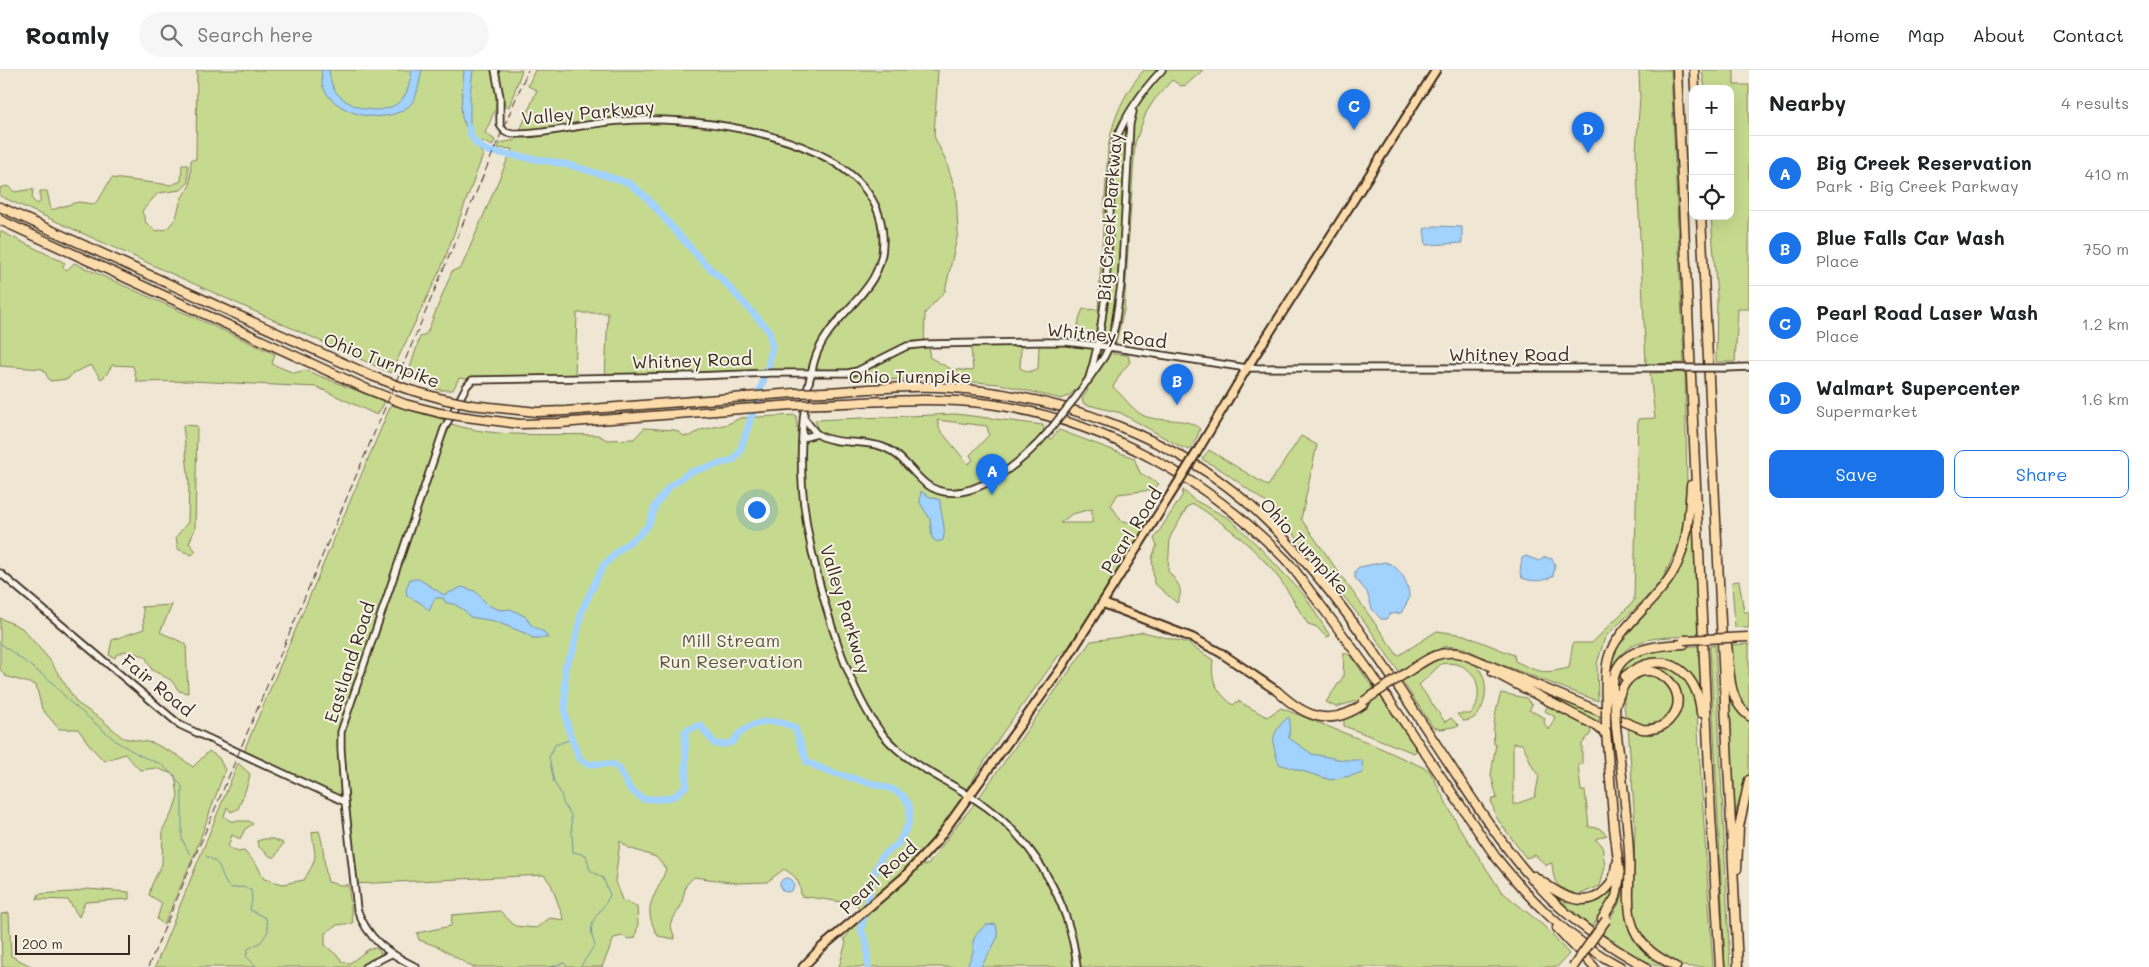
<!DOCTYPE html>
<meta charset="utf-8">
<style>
:root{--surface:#fff;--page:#f6f6f6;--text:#202124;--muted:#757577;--line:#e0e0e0;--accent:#1a73e8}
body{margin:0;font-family:Mali,sans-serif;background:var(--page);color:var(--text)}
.controls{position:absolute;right:15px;top:15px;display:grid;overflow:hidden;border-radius:10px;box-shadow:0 5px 20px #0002}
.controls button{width:45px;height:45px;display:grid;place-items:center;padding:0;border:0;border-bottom:1px solid var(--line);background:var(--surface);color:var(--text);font:25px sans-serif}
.scale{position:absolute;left:15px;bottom:12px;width:115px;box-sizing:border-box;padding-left:5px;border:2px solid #3b2a1e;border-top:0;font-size:14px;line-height:18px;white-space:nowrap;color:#3b2a1e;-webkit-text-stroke:4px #f7f3e8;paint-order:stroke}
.you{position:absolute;left:756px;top:439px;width:18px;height:18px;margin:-12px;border:4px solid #fff;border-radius:50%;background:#1a73e8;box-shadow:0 0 0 8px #1a73e833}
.badge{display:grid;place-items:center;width:32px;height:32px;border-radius:50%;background:var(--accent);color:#fff;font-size:16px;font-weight:700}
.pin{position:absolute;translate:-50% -41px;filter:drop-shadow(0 1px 2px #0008)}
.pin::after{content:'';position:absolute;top:26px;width:18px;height:15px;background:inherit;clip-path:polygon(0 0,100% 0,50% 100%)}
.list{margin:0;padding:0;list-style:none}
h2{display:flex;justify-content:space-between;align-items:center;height:65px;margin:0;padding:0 20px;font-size:21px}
h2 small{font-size:16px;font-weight:400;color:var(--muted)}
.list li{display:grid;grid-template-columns:32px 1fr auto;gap:15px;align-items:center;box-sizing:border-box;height:75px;padding:0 20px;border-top:1px solid var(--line)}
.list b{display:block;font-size:19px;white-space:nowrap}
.list p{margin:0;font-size:16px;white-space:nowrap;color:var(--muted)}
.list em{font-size:16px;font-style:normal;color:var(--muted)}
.actions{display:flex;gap:10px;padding:15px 20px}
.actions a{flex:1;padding:11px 0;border:1px solid var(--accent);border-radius:10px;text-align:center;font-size:18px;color:var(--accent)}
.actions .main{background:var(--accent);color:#fff}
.icon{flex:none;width:28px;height:28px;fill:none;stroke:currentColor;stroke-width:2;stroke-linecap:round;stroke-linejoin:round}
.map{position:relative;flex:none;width:1749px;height:897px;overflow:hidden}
header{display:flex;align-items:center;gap:30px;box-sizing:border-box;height:70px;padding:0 25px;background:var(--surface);border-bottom:1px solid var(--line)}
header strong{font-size:24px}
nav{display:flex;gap:28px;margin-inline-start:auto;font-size:18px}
.search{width:350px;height:45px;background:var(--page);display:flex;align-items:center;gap:12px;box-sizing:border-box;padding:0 18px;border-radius:28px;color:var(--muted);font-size:19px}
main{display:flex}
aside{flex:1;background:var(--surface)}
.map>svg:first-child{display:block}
</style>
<header>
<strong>Roamly</strong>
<div class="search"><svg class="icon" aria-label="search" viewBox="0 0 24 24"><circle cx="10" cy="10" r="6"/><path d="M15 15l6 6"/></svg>Search here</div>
<nav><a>Home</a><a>Map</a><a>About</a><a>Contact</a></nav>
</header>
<main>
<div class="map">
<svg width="1749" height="897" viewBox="0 0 1749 897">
<rect width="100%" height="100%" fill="#efe6d4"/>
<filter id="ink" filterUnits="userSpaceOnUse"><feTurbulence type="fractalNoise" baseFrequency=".02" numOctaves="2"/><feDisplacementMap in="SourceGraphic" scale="10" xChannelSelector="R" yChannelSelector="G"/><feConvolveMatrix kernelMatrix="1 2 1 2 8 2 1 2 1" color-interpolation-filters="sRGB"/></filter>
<g filter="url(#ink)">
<path fill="#c6da8f" stroke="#808256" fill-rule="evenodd" d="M197,0h325l-13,37 -5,-3 -2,-10 -17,39 10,7 -3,6 -10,-5 -3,7 4,7 -41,111 -51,107 -391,-177v-8l7,-2 8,6 18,-3 -1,10 5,5 3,-2v-11h7l4,19 27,-8 16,2c9,-8 11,-17 18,-26l59,7 10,-4 1,-16h6v18l-7,7 -23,3 -16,18 4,12 10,8 11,-2 9,-11 5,-19 9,-14 1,-25 5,-1z
M535,0h403l-4,66 13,28 9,28 2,41 -13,58 -20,22 -1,34 6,-1 -1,11 22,12 22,2 -2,-25h50l-1,22 8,4 10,-3 1,-24h3l1,-2 46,2 3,-8 -11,1c-6,-7 -2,-21 2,-29l15,1 10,-162c5,-30 16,-55 36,-78h59l-17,15 -5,1 -9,-6 -18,20 -8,13 -11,30 -11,167 -11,44 15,1 2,7 -9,11 -8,14c9,8 19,22 29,28 19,9 42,0 58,14l-3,8 -8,13 -8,-3 -60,-34 -37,-9 -2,-5 6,-9 -10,-3 -9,9 -8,3 -61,-15 -66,-5 -84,1 9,-6 -254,4 3,-65h-31l-2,66h-108l-8,-1 -6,12h-15l-26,-14 -4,-2 12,-37 7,-4 25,-62 9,-3 51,-119 -14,-1 2,-5 16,-3 21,-50 -9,-4z
M1639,0h32l13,293 -38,1 -10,-213 4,-53z
M1702,0h32v15h15v224h-11l-3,53h-19l1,-65 -6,-81h19v-127h-25z
M0,161l65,32 -3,4 5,3 7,-7 201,91 -3,10 22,9 11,-3 80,32 -8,13 -60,-28 -127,-6 -53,1 -4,-16 -21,-1 -6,10 -5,4 -10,-14 -18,8 -5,6 -18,2 -7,-12 -43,-3z
M1685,302l2,115 -7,60 -6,8 -11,23 -19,22 -39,37 -8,27 1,37 -111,-42 -23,-11 -18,-2 -24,11 -23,15 -30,-44 -97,-121 -49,-36 -21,-12 7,-9 59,36 33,-50 16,9 -16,74 97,137 39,-25 27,4 50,20 1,6c25,12 27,13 54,7l4,-25h19l42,-42 4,-182 17,-1 -5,-45z
M391,335l54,15 -2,14h4l4,-10c48,15 98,9 147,11l9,5 27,-1 10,-11 31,2 9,6h6l11,-6 27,-6 12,-6 56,-3 1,13 20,-1 -2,-7 141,-6 87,11 1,5 -5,6 12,3 8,-9 75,28 6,15 19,11 -7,6 -34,4 -7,11 11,17 26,-1 -53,85 4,5 -15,25 -25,19 -58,80 -67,107 -18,23h12l32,-44 12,-14 119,-166 30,-4 22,-5 45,11 25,17c-3,21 4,32 20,45l5,-4 29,16 14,-9 86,34 62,28 30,57 42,64 43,35 25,28 -12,13h-718l7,-25 -2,-3c5,-5 7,-11 12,-15v-8l6,-5 -6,-7 -55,-8c-1,-15 -4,-19 -17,-27l-17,13 -30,1 -43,-6 -8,8 -5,21 -11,18 5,15 -17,-3c-18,-32 -2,-37 8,-67l-10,-12 -27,-9 -9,-7 -5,40 7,19 15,7 1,17 -3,14 -6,1 -7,-3 -8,2 -12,29h-130l-33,-20 -20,-7 -2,-7 34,-7 1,-11 48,-4 15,15 21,2 14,-10 14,2 -13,-36 -7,-9 -190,9 -9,-81 -101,-47 2,-10zM937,350l50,6 2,9 -19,20 3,5 -5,4 -28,-34zM1092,439v14h-32l12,-9z
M183,355l14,1 -2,103 -6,14 7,8 -4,4 -14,-6 -2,-12 12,-15 1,-39z
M1183,420l11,10 36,19 29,28 46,49 25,40 -4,1 -9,-10 -9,-3c-9,-13 -17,-29 -27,-43 -23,-31 -54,-56 -87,-77l-6,2 -18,31 -2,34c9,11 17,18 9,32l-23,-20 -2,-25 5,-13 -3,-6 28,-43z
M1691,444l2,1 5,121c-38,2 -75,-3 -89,40 -2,-21 13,-43 28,-57 10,-10 23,-19 29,-32 10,-23 17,-49 25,-73z
M1739,511l5,31h5v16l-14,-1 -3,-45z
M172,535l-12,27 26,12 2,49 -9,-2 -8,-11 -19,-10 -7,-14 -20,-5 -9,4 -1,3 -6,-3 3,-15 32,-11 -1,-21 -2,-1z
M0,548l22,10 27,31 28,44 24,16 22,19 30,5 24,12 16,12 16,-16 10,7 6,12 -30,83 -31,72 -7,-6 5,-16 -13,-8 3,-11 10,-20 1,-35 10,-18 5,-15 -3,-21 -19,-7 -16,2 -15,-16 -21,7 -13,-14 -13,-18h-19l-17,-20 -6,-24 -31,-9 -5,-7z
M1749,574v68c-18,-22 -17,-40 -18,-67z
M1715,575l15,322h-5l-15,-321z
M1700,576l2,51 -7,-13 -29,-23 -41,13 -6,8h-4c12,-39 51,-35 85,-36z
M1344,582l8,5 23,34 -12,8 -27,8 -10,-5 17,-25z
M1448,586c11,1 25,4 32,14 11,15 5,52 -17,51l-6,-7h13c6,-5 7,-10 8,-17 2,-23 -14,-37 -37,-33l-22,21 26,37 6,-4 8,8 -18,3 -8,-2 -31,-46 34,-21z
M1653,595c28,4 33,9 43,35l17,267c-10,0 -23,0 -32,-1 -23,-8 -42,-26 -48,-50l2,-94 -7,-96c57,31 75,-59 16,-57z
M1645,604h9l15,8 7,24 -9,16 -22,5 -19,-8c-4,-20 -4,-38 19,-45z
M1507,605l93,39 -1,8 -2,1 -88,-44z
M1728,616l21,32v56l-14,40z
M1501,623l25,5 6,7 -3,5 16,8 -1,5 5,7 6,-13 -10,-6 3,-6 41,21 2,7 -9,11v20l-4,1 3,26h4l4,36 10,1 8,7 -12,4 7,6 3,22 -5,19 -22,9c-21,-8 -24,-9 -26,-32l-6,2 -11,-10 -9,3 -30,-41 -5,-17 6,-2 -6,-23 5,-31h-2c-2,-19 2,-34 7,-51zM1513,673l9,1c8,12 7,21 17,32l-4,21 -22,8z
M1380,626l35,51 1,4 -2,2 -70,-27v-8z
M238,693l12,11 -2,9 -10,26 -7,3 -4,-5 -3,9 6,5h19l4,3 -8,5 -5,10 -8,-4 -4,12 10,5 6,-1 13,14 7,14 19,5 21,-4c15,-25 11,-21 8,-48l7,-1c6,17 4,34 9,51l12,3h8l5,38 -16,2 -12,8v12l15,13 2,4 8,1 19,-14 7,-1 5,5 -4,5 -17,9h-205z
M264,769h9l10,4 -8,14h-4l-13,-11 -1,-5z
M1617,812l-6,19 -19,26 -45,-38c27,15 50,26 70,-7z
M1625,816l4,38 42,43c-26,0 -49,-21 -70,-34l19,-31z
M87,819l42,3v7l-44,3 -6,15 -11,-17 -31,-1 2,-5 34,-2z
M9,843l2,43 22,11h-31l-1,-53z"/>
<path fill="#a2d2fe" stroke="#798fa4" d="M321,0h8c1,7 2,16 7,22 14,18 50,26 66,7 7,-7 8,-20 10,-29h10c-3,11 -4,29 -13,36 -24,20 -71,10 -85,-17 -3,-5 -2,-13 -3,-19z
M464,0h9l-3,25v41l-8,-18 -1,-12z
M1435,156l27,1v16l-36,2 -2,-16z
M921,421l7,5 12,4c0,14 7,28 3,40l-6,2 -5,-4 -2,-19 -10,-16z
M1526,486l13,5 6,-4 7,2 3,6 -2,11c-9,6 -21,6 -31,2l-2,-6 2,-14z
M1385,492c15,4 25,22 24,37l-8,14 -11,1 -4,5h-5l-9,-10 -5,-17 -12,-14v-7l4,-4z
M410,509h9l25,16 18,-8 13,4 13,14 12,5 11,-1 15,8 5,8 13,7 4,6h-16l-5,-4 -33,-13 -24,-4 -6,-7 -10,-6 -8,-1 -3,-5h-8l-6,13 -8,-8 -14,-7 -1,-7z
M1288,647l2,3 -1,18 23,16 31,6h19l1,13 -32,7 -52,-16c-8,-23 -9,-29 9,-47z
M780 815a7 7 0 1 1 14 0a7 7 0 1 1-14 0Z
M996,854l2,13 -17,30h-14l6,-15v-11l4,-8 9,-8z"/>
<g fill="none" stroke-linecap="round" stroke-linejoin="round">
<path stroke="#798fa4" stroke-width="1" d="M0,573l52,39 17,19 48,41 24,14 20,8 12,11 9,11v53l8,16
M572,669l-17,6 -6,12 5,25 7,12 3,11 7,10 2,37 13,3 4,15 13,8 7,17c-9,20 -26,25 -15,50l-15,22
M206,786c20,8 13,22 24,32l13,-1 8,3 1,10 -2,10 16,8 2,13 -7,11 -13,7 -2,7 11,11
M550,897l14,-4 4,4"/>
<path stroke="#a2d2fe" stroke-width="7" d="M469,58c2,12 9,18 19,23l82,14 59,18 16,13 57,65 21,19 30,33 16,18 3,14 -3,18 -29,88 -7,9 -43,12 -21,15 -13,17 -7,20 -10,11 -20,15 -16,16 -21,44 -9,41 -8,16v46l5,22 10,24 8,5h23l7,3 12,22 13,10h21l11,-3 11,-10 -1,-55 15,-6 15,19c5,0 10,1 15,-1 5,-2 7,-8 11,-11 18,-13 35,-14 54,-4l12,34 20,9 65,18 11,7 6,8 1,9 -2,12 -10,19 -16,12 -8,17 -13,57 6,14 1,23"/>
<defs>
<path id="minor" d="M495,0l5,27v28l5,7 7,2c36,1 72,-11 108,-13 68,-6 187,10 237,59 16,16 25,34 26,57 3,58 -55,74 -69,125 -17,60 -16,129 -2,190 12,54 37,142 72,184 24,28 59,42 89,62 58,36 97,102 104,169
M1725,298l24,-1
M1088,311c25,-76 18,-160 27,-239 10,-26 28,-52 47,-72
M1076,327l28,-40 5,-10 6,-22 6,-40 9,-161 3,-12
M804,348c4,5 8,11 12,15 16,13 48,6 67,14 19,7 28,25 43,37 39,29 99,-24 123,-53
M802,368l15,-4
M0,503l180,152 165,77
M365,897l26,-13
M416,897c-28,-14 -48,-27 -59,-58l-12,-107 -4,-53v-17l103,-303 22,-42 6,-7 223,-4 77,-3h76l9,-2 50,-25 19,-2 112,-2h28l43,5 138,21h429"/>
<path id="major" d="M1197,382l50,-84 189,-298
M1102,533l91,35 28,15 56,38
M803,897l18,-19 82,-70 33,-36 126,-175 114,-181"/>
<path id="highway" d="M1677,0l34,744 9,153
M1694,0l1,19
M0,137l372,169 35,13 36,10
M1701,146l37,751
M0,150l367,169 38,15 35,9
M826,322c37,-2 75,-7 112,-5 118,6 245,50 330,135 65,64 118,146 168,222 35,52 67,106 111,151 28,29 63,52 99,72
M824,334c56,-3 111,-7 166,0 113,16 217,75 296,156 10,11 18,23 27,35 19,25 38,51 57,77 42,61 83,123 125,184 36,45 74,84 126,111
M471,335l66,7 29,-1 229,-18
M466,347l54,7 40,-1 233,-18
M1727,574c3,24 0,56 22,72
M1409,601c18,-12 31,-22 53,-17l180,75c11,1 21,-1 28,-10 25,-26 -17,-66 -42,-39 -7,7 -10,19 -13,28
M1493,602l103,54 10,8
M1625,606c36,-30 73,-7 76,37
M1277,621c29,27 54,37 88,12
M1615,636c-12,-54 27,-60 69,-62
M1606,639c0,-17 -2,-34 2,-50 7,-29 48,-57 64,-85 16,-26 17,-60 19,-89
M1616,657c5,42 11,84 13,126 2,23 -4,55 5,76 8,19 25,29 42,38
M1737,799l2,-42 10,-47
M1534,806c19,14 46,35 68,17 9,-7 13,-16 14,-28
M1602,849l14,-22 4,-21 -6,-48 -8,-97
M1557,858l37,39"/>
</defs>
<use href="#minor" stroke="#3b2a1e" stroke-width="9"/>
<use href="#major" stroke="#3b2a1e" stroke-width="11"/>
<use href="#highway" stroke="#3b2a1e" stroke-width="11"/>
<use href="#minor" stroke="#f7f3e8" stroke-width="5.5"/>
<use href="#major" stroke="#fddcac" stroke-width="7"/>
<use href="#highway" stroke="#fddcac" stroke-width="8"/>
<path stroke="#3b2a1e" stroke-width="1" stroke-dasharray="8 4" stroke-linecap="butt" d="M148,897l380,-897"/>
<defs>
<path id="minor-bridge" d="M1676,298h49
M1049,361l27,-34"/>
<path id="major-bridge" d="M1176,416l21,-34"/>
<path id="highway-bridge" d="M795,323l31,-1
M443,329l28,6
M793,335l31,-1
M440,343l26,4
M1684,570l64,-3
M1364,631l45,-30
M1615,638l1,19
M1606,639v16
M1573,897l33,-47"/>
</defs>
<use href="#minor-bridge" stroke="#3b2a1e" stroke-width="9" stroke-linecap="butt"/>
<use href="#major-bridge" stroke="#3b2a1e" stroke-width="11" stroke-linecap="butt"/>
<use href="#highway-bridge" stroke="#3b2a1e" stroke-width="11" stroke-linecap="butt"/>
<use href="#minor-bridge" stroke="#f7f3e8" stroke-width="5.5"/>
<use href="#major-bridge" stroke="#fddcac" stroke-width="7"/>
<use href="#highway-bridge" stroke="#fddcac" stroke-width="8"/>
</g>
</g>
<g text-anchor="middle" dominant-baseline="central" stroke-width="4" stroke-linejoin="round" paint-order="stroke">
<g font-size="18" fill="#3b2a1e" stroke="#f7f3e8">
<text transform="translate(588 42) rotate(-5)">Valley Parkway</text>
<text transform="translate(1109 147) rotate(-86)">Big Creek Parkway</text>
<text transform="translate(1107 265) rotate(6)">Whitney Road</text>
<text x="1509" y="284">Whitney Road</text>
<text transform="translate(382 290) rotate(21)">Ohio Turnpike</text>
<text transform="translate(692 290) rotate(-2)">Whitney Road</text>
<text x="910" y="306">Ohio Turnpike</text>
<text transform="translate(1131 460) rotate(-58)">Pearl Road</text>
<text transform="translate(1305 476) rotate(48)">Ohio Turnpike</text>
<text transform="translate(846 539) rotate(73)">Valley Parkway</text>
<text transform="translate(349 592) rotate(-72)">Eastland Road</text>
<text transform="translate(158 615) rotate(39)">Fair Road</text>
<text transform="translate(878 807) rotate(-43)">Pearl Road</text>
</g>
<g font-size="18" fill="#5e563a" stroke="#f7f3e8">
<text x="731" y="570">Mill Stream<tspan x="731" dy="21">Run Reservation</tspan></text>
</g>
</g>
</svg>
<div class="controls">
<button>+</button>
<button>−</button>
<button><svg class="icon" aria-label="locate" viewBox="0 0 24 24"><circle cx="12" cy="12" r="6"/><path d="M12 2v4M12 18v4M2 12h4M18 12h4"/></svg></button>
</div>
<div class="scale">200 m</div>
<div class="you"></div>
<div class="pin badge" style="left:992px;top:425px">A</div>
<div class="pin badge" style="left:1177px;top:335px">B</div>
<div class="pin badge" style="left:1354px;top:60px">C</div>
<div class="pin badge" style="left:1588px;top:83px">D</div>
</div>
<aside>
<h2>Nearby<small>4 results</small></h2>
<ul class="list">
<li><span class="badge">A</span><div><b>Big Creek Reservation</b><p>Park · Big Creek Parkway</p></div><em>410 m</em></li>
<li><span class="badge">B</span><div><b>Blue Falls Car Wash</b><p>Place</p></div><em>750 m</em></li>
<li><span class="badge">C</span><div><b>Pearl Road Laser Wash</b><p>Place</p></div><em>1.2 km</em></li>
<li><span class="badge">D</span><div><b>Walmart Supercenter</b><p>Supermarket</p></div><em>1.6 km</em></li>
</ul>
<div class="actions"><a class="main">Save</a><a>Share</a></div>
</aside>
</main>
